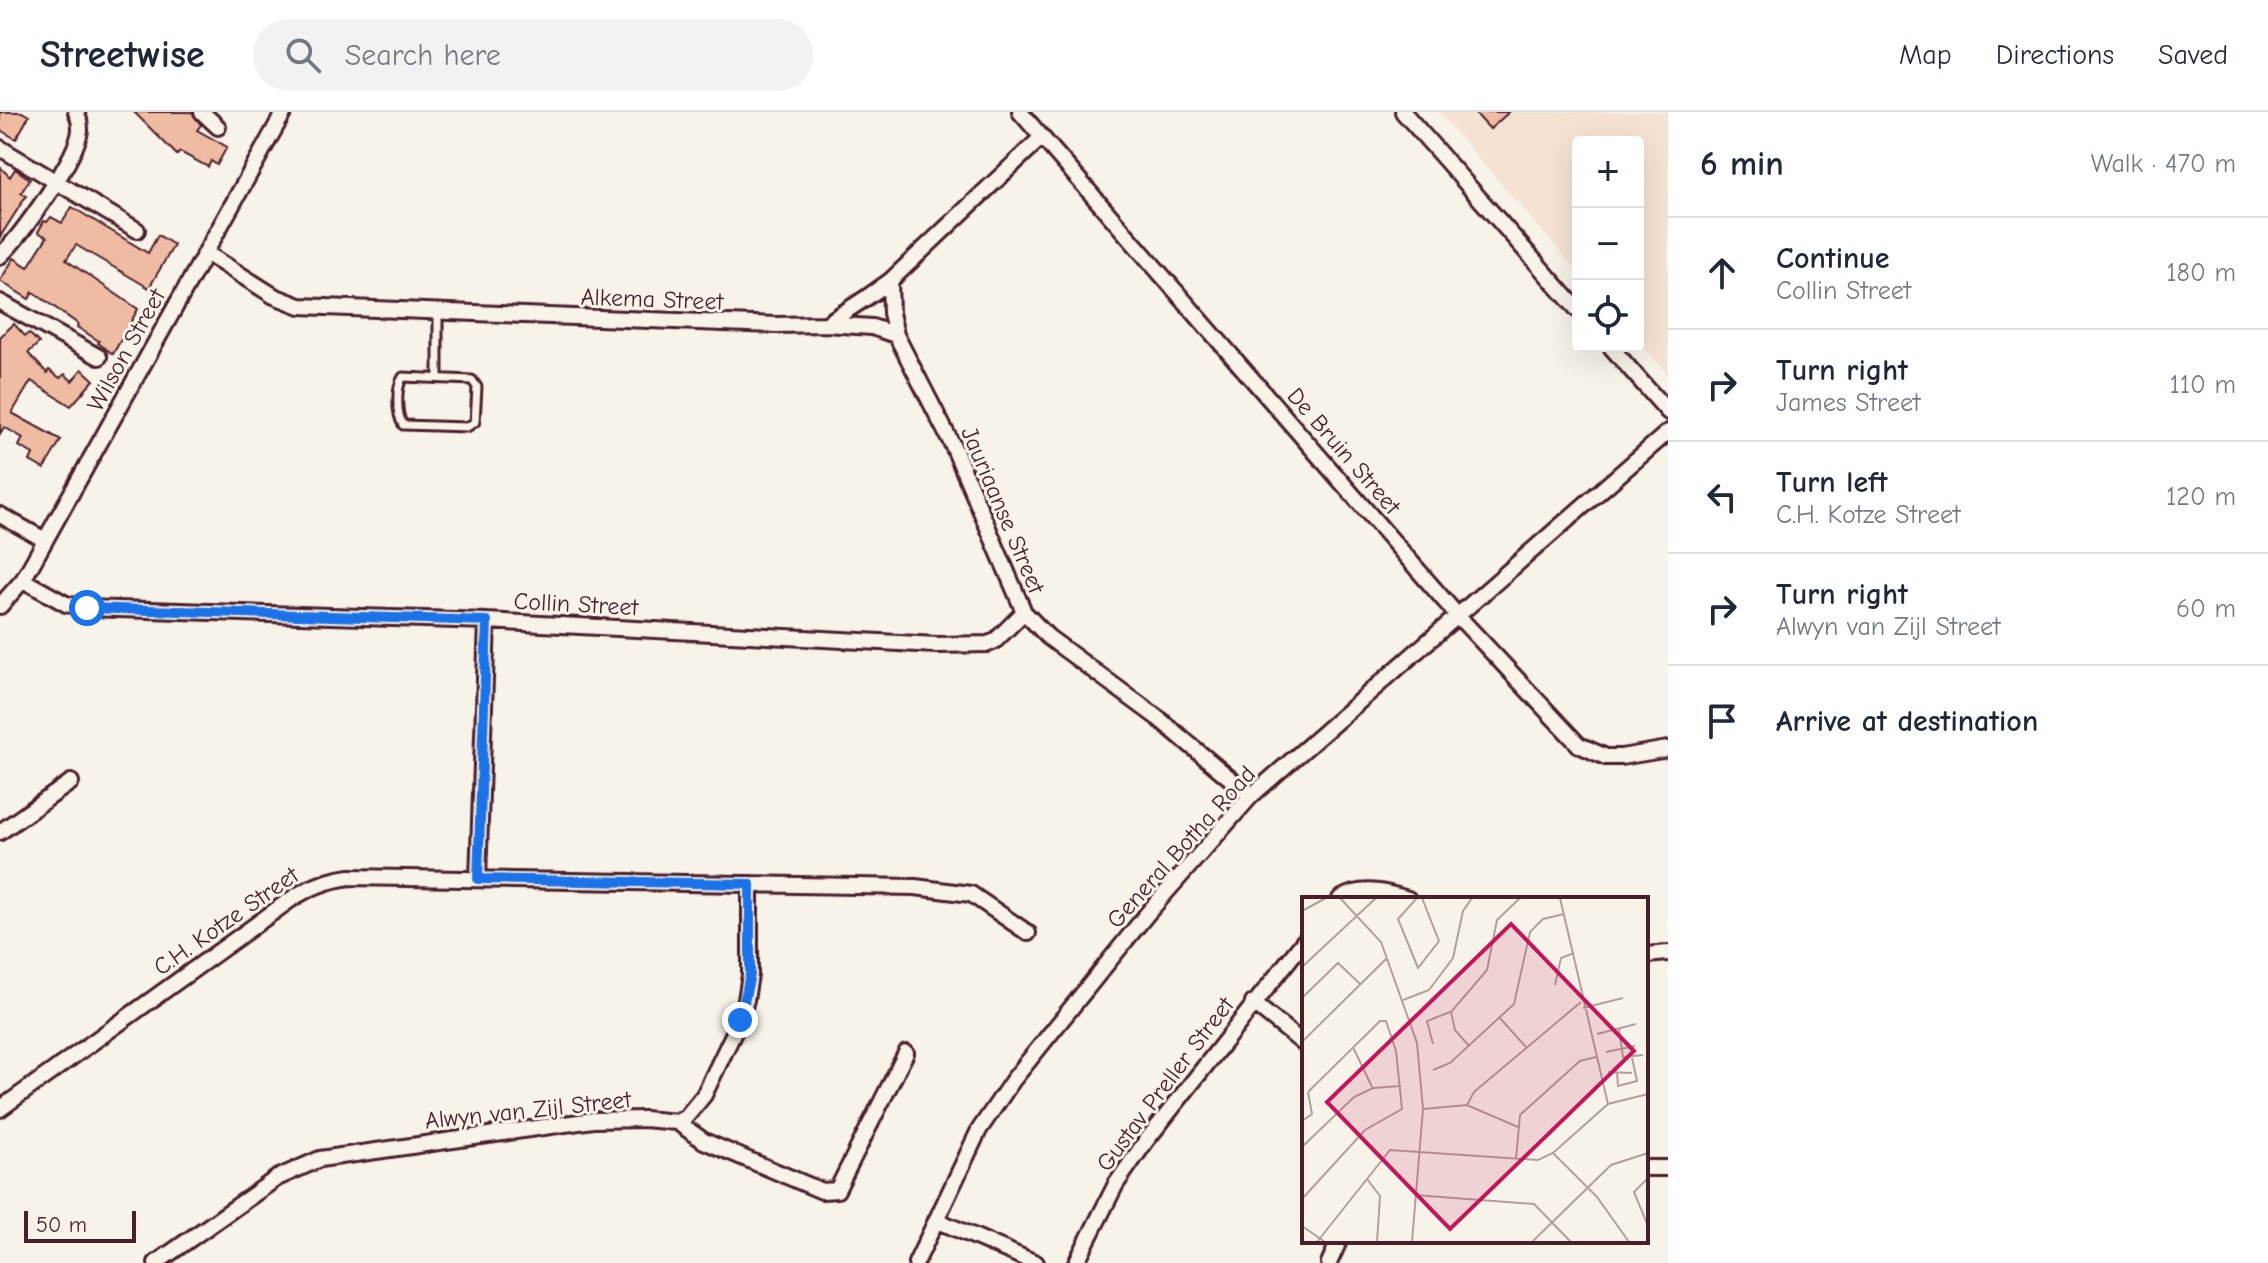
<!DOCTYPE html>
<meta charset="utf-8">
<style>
:root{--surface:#fff;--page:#f2f2f3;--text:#1f2937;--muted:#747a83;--line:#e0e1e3}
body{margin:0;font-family:"Comic Neue",sans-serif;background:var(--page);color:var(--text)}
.controls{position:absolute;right:24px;top:24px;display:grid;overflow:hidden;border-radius:8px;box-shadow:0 8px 32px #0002}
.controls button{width:72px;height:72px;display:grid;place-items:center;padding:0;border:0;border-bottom:2px solid var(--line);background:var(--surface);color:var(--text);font:40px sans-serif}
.scale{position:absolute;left:24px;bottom:20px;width:112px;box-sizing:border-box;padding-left:8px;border:4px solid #4a1f2b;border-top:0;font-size:22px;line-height:28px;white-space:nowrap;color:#4a1f2b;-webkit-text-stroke:6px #f7f3e8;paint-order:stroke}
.stop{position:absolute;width:24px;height:24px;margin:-18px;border:6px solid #1a73e8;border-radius:50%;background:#fff}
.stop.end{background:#1a73e8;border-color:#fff;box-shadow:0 2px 8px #0008}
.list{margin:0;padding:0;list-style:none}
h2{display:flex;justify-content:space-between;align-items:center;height:104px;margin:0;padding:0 32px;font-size:34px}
h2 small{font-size:26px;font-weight:400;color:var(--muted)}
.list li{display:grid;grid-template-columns:52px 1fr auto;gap:24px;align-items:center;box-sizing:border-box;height:112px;padding:0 32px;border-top:2px solid var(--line)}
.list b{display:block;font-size:30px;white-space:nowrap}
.list p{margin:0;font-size:26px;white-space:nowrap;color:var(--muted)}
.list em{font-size:26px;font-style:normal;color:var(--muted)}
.icon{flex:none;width:44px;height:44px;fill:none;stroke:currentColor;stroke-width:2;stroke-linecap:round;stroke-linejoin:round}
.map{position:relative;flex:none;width:1668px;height:1151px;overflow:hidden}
header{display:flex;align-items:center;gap:48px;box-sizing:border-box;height:112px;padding:0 40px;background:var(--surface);border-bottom:2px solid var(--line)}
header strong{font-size:38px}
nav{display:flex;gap:44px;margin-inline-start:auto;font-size:28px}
.search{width:560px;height:72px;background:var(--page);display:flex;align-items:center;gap:20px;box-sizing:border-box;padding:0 28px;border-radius:44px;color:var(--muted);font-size:30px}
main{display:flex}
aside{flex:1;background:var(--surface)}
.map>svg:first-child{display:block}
</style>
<header>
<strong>Streetwise</strong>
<div class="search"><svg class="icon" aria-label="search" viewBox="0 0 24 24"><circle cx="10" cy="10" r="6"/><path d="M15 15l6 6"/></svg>Search here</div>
<nav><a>Map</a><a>Directions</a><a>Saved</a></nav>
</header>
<main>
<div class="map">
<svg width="1668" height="1151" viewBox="0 0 1668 1151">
<rect width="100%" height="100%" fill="#f7f3e8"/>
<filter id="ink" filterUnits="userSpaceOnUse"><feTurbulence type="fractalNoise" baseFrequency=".0125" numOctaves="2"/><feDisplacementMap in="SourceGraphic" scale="16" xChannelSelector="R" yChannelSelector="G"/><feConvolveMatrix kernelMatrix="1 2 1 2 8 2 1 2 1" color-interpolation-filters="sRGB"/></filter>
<g filter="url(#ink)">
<path fill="#f5e2d3" d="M1438,0h230v263l-30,-34v-199h-60v130z"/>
<path fill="#f0bba3" stroke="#4a1f2b" stroke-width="2" d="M0,0h22l7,4 -13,23 -16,-9z
M134,0h58l9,13 -4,5 30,17 -10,18 -6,-4 -3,6 -28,-15 -3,3z
M1474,0h35l-19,17z
M0,55l10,10 5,-8 15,10 -9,14 5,3 -26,41z
M72,95l76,46 10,-18 16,10 -25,43 -73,-43 -10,15 72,49 -25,45 -15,-11 1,-2 -22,-14 1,-3 -45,-32 -4,7 -29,-18 14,-23 14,9 19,-30 -9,-5 6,-11 3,1 4,-5 11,6z
M14,212l11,12 4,-3 10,10 -11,10 19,20 2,-3 11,8 5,-4 7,7 10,-12 12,11 -23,26 -40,-25 -19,32 49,27 -17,29 -14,-8 3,-7 -14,-8 4,-8 -19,-11 -4,7v-97z"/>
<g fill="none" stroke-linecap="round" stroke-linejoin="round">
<defs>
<path id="lane" d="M438,201v64
M403,265l69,3 5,7 -2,35 -8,5 -64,-2c-7,-11 -7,-38 0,-48z"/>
<path id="street" d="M202,0l16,15
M1020,0l437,503 122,130 27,12h15l47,-8
M1403,0l175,198
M0,36l137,82
M206,141l68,43 26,10 476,19 50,-1 40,-26 24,-17 152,-144
M0,144c21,-20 78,-99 80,-126 0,-6 -1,-13 -4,-18
M890,169l1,32 5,22 57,111 71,166 24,25 110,81 93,78
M0,190l99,55
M826,212l46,3 24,8
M1610,234l58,66
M0,403l45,25
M23,468l43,24 21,4 400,13 450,24 51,-1 7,-3 29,-29
M0,494l23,-26 261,-468
M0,720l71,-50
M478,767l9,-258
M1340,787c21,-13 46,-7 68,0
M1646,843l22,-2
M1253,891l51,41
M0,997l290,-209c19,-13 37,-20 60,-23l565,10 56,7 57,39
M677,1010l27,19 118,50 15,-1 69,-137
M1646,1056h22
M936,1108l100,43
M156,1151l121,-85 43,-19 273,-39 51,-1 33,3 9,-5 18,-22 36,-75 6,-20 4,-25v-91
M916,1151l63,-133 34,-50 134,-166 104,-118 417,-364
M1076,1151l40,-79 30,-43 158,-200
M1329,1151l10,-22"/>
</defs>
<use href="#lane" stroke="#4a1f2b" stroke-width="13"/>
<use href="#street" stroke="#4a1f2b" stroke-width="20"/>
<use href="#lane" stroke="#f7f3e8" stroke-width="7"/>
<use href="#street" stroke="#f7f3e8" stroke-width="14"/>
</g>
</g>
<g fill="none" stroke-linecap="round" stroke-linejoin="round" filter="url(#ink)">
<path stroke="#1a73e8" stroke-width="10" d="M87,496l400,13 -9,258 272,5v91l-10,45"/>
</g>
<g text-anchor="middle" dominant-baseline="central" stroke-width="6" stroke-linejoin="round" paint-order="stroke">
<g font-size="24" fill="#4a1f2b" stroke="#f7f3e8">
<text transform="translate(652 187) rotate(2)">Alkema Street</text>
<text transform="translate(126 238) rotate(-61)">Wilson Street</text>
<text transform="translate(1344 339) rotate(49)">De Bruin Street</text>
<text transform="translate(1003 398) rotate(67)">Jauriaanse Street</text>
<text transform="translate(576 492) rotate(3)">Collin Street</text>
<text transform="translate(1181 735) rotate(-48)">General Botha Road</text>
<text transform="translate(226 809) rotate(-35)">C.H. Kotze Street</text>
<text transform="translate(1165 972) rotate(-53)">Gustav Preller Street</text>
<text transform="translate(528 998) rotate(-6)">Alwyn van Zijl Street</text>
</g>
</g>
<g transform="translate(1302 785)">
<rect width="346" height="346" fill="#f7f3e8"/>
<path fill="none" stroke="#b29e9c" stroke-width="2" d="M38,1l41,44 36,101 6,66 -11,133M115,1l-19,21 20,49 21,-27 -17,-43M258,1l48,206M0,14l24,-13M0,70l74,-69M253,88l6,-27 13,-5M0,101l36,-35 22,21M101,103l26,-10 24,-32 10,-47 9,-13M281,111l40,-10M197,120l27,30M317,132l4,28 20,-2M295,137l39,-10M0,145l85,-84M131,147l-6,-23 23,-9M167,149l-14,-16 -4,-18 36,-42 10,-50 23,-22M51,150l19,40M304,155l29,-6M131,173l17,-7 64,-59 16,-72 13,-13 21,-5M306,175l24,1M315,175l1,14 19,-5 -5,-23M165,208l7,-13 107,-90M121,212l44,-4 51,22M0,224l10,-7 -4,-22M0,250l52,-50 19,-9 28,-2M251,256l44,44 32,45M214,262l4,-44 60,-54 16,-4M346,281l-14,14 14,34M65,282l13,17 -3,46M113,298l119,9 37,38M0,302l63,-69 37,-21 -6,-58 -10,-30h-6l-72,71M0,329l23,16M15,345l73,-92 148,10 15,-7 55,-49 40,-10M230,345l79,-77 37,-12"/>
<path fill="#c2185b" fill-opacity="0.15" stroke="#c2185b" stroke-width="4" d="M209,27l123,127 -184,178 -123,-127z"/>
<rect width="346" height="346" fill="none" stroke="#4a1f2b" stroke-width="4"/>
</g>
</svg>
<div class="controls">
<button>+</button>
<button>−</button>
<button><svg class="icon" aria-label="locate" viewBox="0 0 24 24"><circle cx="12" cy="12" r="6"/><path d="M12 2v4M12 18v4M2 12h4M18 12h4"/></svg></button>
</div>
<div class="scale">50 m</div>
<div class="stop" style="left:87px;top:496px"></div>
<div class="stop end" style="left:740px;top:908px"></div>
</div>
<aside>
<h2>6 min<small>Walk · 470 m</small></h2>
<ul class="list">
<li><svg class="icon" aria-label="ahead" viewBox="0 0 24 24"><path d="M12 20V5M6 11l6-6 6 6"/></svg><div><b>Continue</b><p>Collin Street</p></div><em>180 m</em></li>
<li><svg class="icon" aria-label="right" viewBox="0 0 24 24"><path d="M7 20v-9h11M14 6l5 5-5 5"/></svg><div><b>Turn right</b><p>James Street</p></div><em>110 m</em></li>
<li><svg class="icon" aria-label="left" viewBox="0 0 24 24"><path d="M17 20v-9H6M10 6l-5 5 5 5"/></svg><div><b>Turn left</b><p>C.H. Kotze Street</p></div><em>120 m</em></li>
<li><svg class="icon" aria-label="right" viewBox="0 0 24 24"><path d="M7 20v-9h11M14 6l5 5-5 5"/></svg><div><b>Turn right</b><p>Alwyn van Zijl Street</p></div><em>60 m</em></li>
<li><svg class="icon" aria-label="arrive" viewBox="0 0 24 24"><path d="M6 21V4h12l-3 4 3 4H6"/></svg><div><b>Arrive at destination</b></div></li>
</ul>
</aside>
</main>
